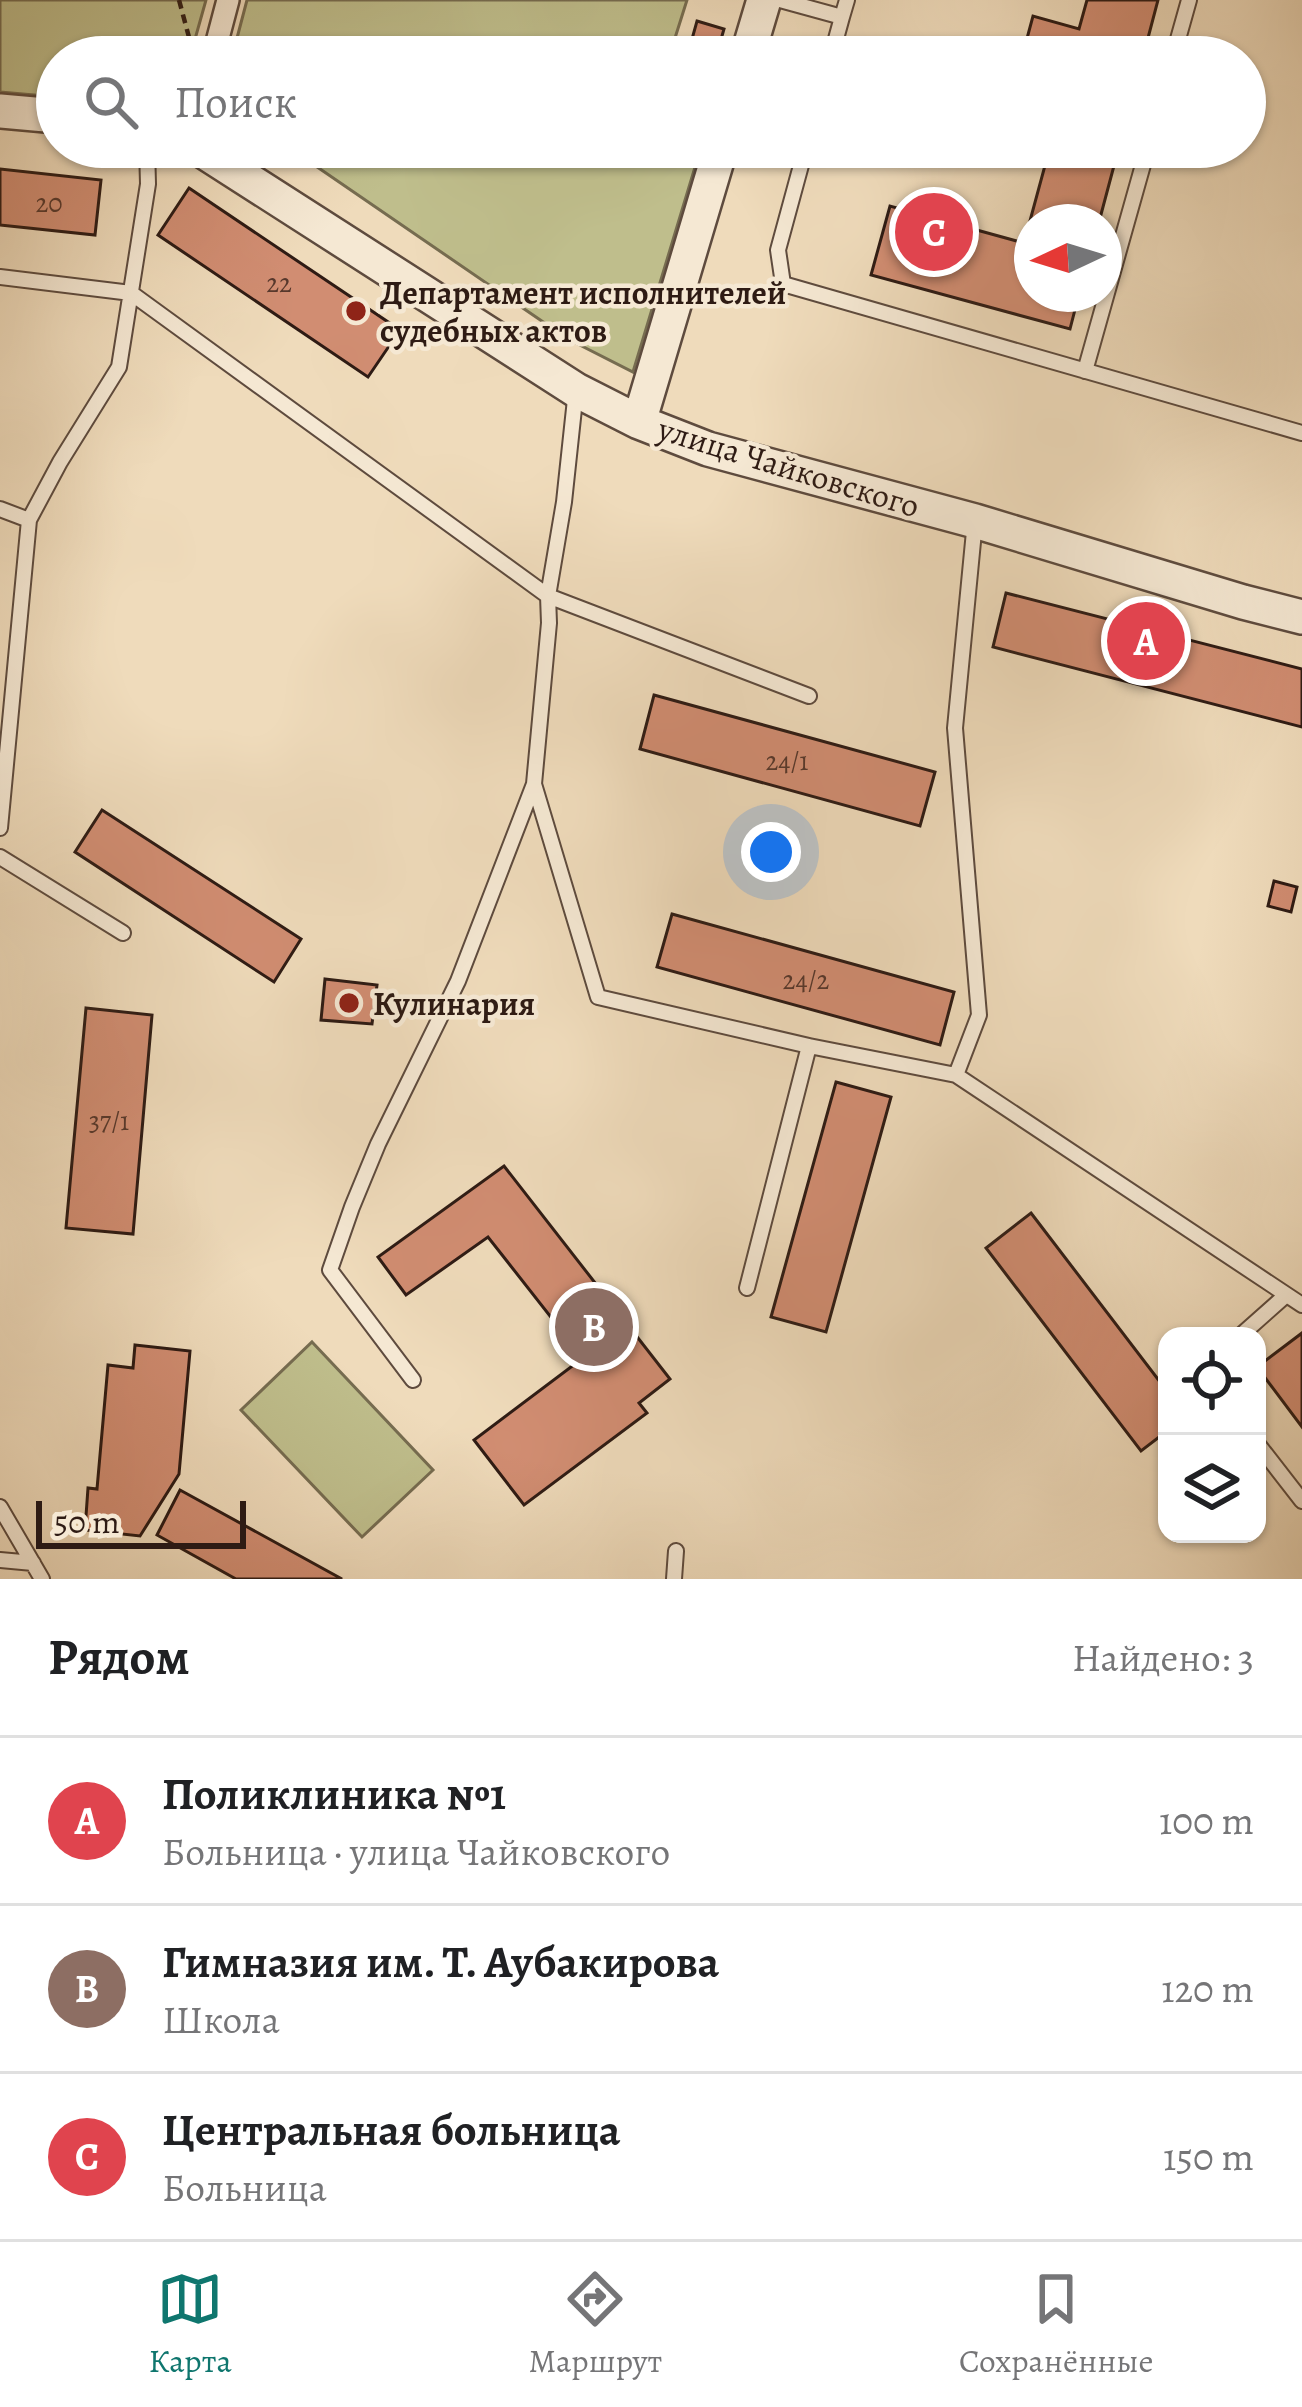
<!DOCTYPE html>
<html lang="ru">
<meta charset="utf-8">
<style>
:root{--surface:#fff;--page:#f2f2f2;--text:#202124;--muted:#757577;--line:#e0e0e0;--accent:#0f766e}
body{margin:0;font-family:Alegreya,serif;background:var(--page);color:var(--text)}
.controls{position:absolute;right:36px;bottom:36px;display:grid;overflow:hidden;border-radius:24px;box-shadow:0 3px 9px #0004}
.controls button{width:108px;height:108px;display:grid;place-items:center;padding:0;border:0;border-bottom:3px solid var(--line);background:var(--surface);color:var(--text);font:60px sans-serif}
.compass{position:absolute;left:1014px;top:204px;width:108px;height:108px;border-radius:50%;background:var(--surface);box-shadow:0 3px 9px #0004;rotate:266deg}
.scale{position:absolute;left:36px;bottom:30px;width:210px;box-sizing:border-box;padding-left:12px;border:6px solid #2e1b14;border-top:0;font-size:33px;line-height:42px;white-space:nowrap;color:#2e1b14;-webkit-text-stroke:9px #f5e8d3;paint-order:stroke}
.you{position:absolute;left:771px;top:852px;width:42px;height:42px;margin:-30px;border:9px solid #fff;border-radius:50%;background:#1a73e8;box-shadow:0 0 0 18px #1a73e833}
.badge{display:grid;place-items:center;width:78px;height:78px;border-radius:50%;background:var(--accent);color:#fff;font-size:39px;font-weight:700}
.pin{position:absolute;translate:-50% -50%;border:6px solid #fff;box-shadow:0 3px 12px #0006}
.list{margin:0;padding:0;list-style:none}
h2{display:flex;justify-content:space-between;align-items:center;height:156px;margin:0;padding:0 48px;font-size:51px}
h2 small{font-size:39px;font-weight:400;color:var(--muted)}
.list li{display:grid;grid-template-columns:78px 1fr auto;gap:36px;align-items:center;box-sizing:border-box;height:168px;padding:0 48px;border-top:3px solid var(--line)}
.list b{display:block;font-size:45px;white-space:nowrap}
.list p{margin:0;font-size:39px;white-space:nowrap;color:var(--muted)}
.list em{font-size:39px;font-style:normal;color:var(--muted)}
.icon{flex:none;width:66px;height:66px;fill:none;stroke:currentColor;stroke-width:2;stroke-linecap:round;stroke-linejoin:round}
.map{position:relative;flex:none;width:1302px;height:1579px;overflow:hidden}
.search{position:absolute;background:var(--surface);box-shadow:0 3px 9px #0004;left:36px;right:36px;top:36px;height:132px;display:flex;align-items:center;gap:30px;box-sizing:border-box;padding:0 42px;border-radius:66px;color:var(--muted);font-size:45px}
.sheet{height:660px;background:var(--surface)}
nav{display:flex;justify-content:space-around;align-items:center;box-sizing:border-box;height:168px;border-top:3px solid var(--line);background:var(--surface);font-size:33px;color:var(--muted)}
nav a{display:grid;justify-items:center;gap:6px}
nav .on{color:var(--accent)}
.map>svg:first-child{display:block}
</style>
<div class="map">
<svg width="1302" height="1579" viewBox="0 0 1302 1579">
<rect width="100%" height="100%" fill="#efdbbb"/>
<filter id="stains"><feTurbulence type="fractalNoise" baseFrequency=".00167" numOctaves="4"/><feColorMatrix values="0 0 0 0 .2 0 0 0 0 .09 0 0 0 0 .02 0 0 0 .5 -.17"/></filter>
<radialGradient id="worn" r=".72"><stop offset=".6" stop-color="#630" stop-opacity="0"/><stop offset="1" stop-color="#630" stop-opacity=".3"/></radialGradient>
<path fill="#bfbe8c" stroke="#766c50" stroke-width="3" d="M0,0h206l-16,57h-133v40l-57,-5z
M247,0h440l-18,57h-437z
M288,147h402l9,7 -66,218 -65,-33z
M312,1342l121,128 -71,67 -121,-127z"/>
<path fill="#d18d72" stroke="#2e1b14" stroke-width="3" d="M1087,0h71l-15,57h-121l11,-41 46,13z
M697,21l27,8 -8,28h-29z
M1050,147h69l-20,75h-67v72h47l-9,35 -199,-54 19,-69 134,37z
M0,169l101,11 -6,55 -95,-10z
M189,188l211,142 -32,47 -210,-142z
M1006,593l296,76v58l-309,-80z
M654,695l281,77 -15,54 -280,-77z
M102,810l199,129 -27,43 -199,-130z
M1274,881l23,6 -6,25 -23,-6z
M672,914l282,78 -14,53 -283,-78z
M325,979l52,6 -5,39 -51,-4z
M86,1008l66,7 -19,219 -67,-6z
M836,1082l55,15 -65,235 -55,-15z
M504,1166l166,213 -31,24 8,10 -123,92 -50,-65 109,-82 -95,-121 -82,58 -28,-38z
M1031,1213l136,178v40l-26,20 -155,-203z
M1302,1333v94l-45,-60z
M135,1345l55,6 -11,123 -39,62 -55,-6 3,-42 9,1 11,-124 25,3z
M180,1490l162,89h-106l-79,-44z"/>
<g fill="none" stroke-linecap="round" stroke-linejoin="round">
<defs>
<path id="service" d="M780,0l62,17 5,-17
M831,57l11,-40
M1173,57l16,-57
M806,147l-28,103 5,34 519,149
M0,277l131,16 417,303 261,100
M1085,371l63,-224
M0,509l29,11
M975,521l-20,207 24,287 -23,60 346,230
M534,784l64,213 211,49 147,29
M0,828l29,-308 31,-58 59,-95 29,-183 -1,-37
M0,857l123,76
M747,1288l62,-242
M1240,1336l45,-40
M413,1380l-83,-110 22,-63 26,-63 80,-163 76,-197 15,-161 -1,-27 16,-94 12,-112
M1257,1443l45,58
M0,1507l42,72
M0,1560l33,3
M674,1579l2,-28"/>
<path id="pedestrian" d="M213,57l15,-57"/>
<path id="tertiary" d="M747,57l17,-57
M0,111l57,5
M197,147l379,243 63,32 69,27 267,72 268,81 59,15
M639,422l82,-275"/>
</defs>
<use href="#service" stroke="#5e4b3e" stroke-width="18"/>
<use href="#pedestrian" stroke="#5e4b3e" stroke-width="26"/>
<use href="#tertiary" stroke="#5e4b3e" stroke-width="38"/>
<path stroke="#2e1b14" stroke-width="4.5" stroke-dasharray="9 6" stroke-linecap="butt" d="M179,0l11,41"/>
<use href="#service" stroke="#f5e8d3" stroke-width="14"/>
<use href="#pedestrian" stroke="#f5e8d3" stroke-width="21"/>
<use href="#tertiary" stroke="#f5e8d3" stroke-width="33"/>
</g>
<g fill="#8f2418" stroke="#f5e8d3" stroke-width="4.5">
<circle cx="356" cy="311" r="12"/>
<circle cx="349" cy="1003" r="12"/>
</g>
<g text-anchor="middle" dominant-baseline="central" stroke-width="9" stroke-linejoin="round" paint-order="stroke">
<g font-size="27" fill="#57382c">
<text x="49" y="203">20</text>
<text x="279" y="283">22</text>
<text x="787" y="761">24/1</text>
<text x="806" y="980">24/2</text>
<text x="109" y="1121">37/1</text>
</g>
<g font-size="33" font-weight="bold" fill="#2e1b14" stroke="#f5e8d3" text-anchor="start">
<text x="380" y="292">Департамент исполнителей<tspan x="380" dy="38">судебных актов</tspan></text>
<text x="373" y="1003">Кулинария</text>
</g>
<g font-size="33" fill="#2e1b14" stroke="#f5e8d3">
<text transform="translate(789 467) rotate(17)">улица Чайковского</text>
</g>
</g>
<rect width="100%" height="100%" filter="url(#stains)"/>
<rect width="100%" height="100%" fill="url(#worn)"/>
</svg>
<div class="controls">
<button><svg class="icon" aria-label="locate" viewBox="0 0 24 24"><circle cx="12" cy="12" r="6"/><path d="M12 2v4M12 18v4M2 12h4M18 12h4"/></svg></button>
<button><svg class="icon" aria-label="layers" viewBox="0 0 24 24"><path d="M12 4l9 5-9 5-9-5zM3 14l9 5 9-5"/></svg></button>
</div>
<svg class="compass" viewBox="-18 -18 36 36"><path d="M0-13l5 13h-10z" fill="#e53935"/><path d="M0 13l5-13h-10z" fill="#757577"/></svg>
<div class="scale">50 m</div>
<div class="you"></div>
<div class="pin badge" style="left:1146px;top:641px;background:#e0444e">A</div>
<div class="pin badge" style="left:594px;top:1327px;background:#8d6e63">B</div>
<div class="pin badge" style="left:934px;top:232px;background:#e0444e">C</div>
<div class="search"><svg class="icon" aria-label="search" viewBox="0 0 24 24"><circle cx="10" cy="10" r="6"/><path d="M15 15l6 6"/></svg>Поиск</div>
</div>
<section class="sheet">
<h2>Рядом<small>Найдено: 3</small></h2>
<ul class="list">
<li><span class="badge" style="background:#e0444e">A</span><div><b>Поликлиника №1</b><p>Больница · улица Чайковского</p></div><em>100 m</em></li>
<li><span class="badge" style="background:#8d6e63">B</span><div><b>Гимназия им. Т. Аубакирова</b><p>Школа</p></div><em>120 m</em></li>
<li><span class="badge" style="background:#e0444e">C</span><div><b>Центральная больница</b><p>Больница</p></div><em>150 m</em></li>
</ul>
</section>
<nav>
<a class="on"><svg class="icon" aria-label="map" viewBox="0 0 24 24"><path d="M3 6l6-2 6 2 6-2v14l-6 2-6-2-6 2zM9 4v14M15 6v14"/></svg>Карта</a>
<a><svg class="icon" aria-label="directions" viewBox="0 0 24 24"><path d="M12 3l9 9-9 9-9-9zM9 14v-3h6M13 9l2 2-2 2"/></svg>Маршрут</a>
<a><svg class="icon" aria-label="saved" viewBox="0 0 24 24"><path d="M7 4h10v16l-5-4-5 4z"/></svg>Сохранённые</a>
</nav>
